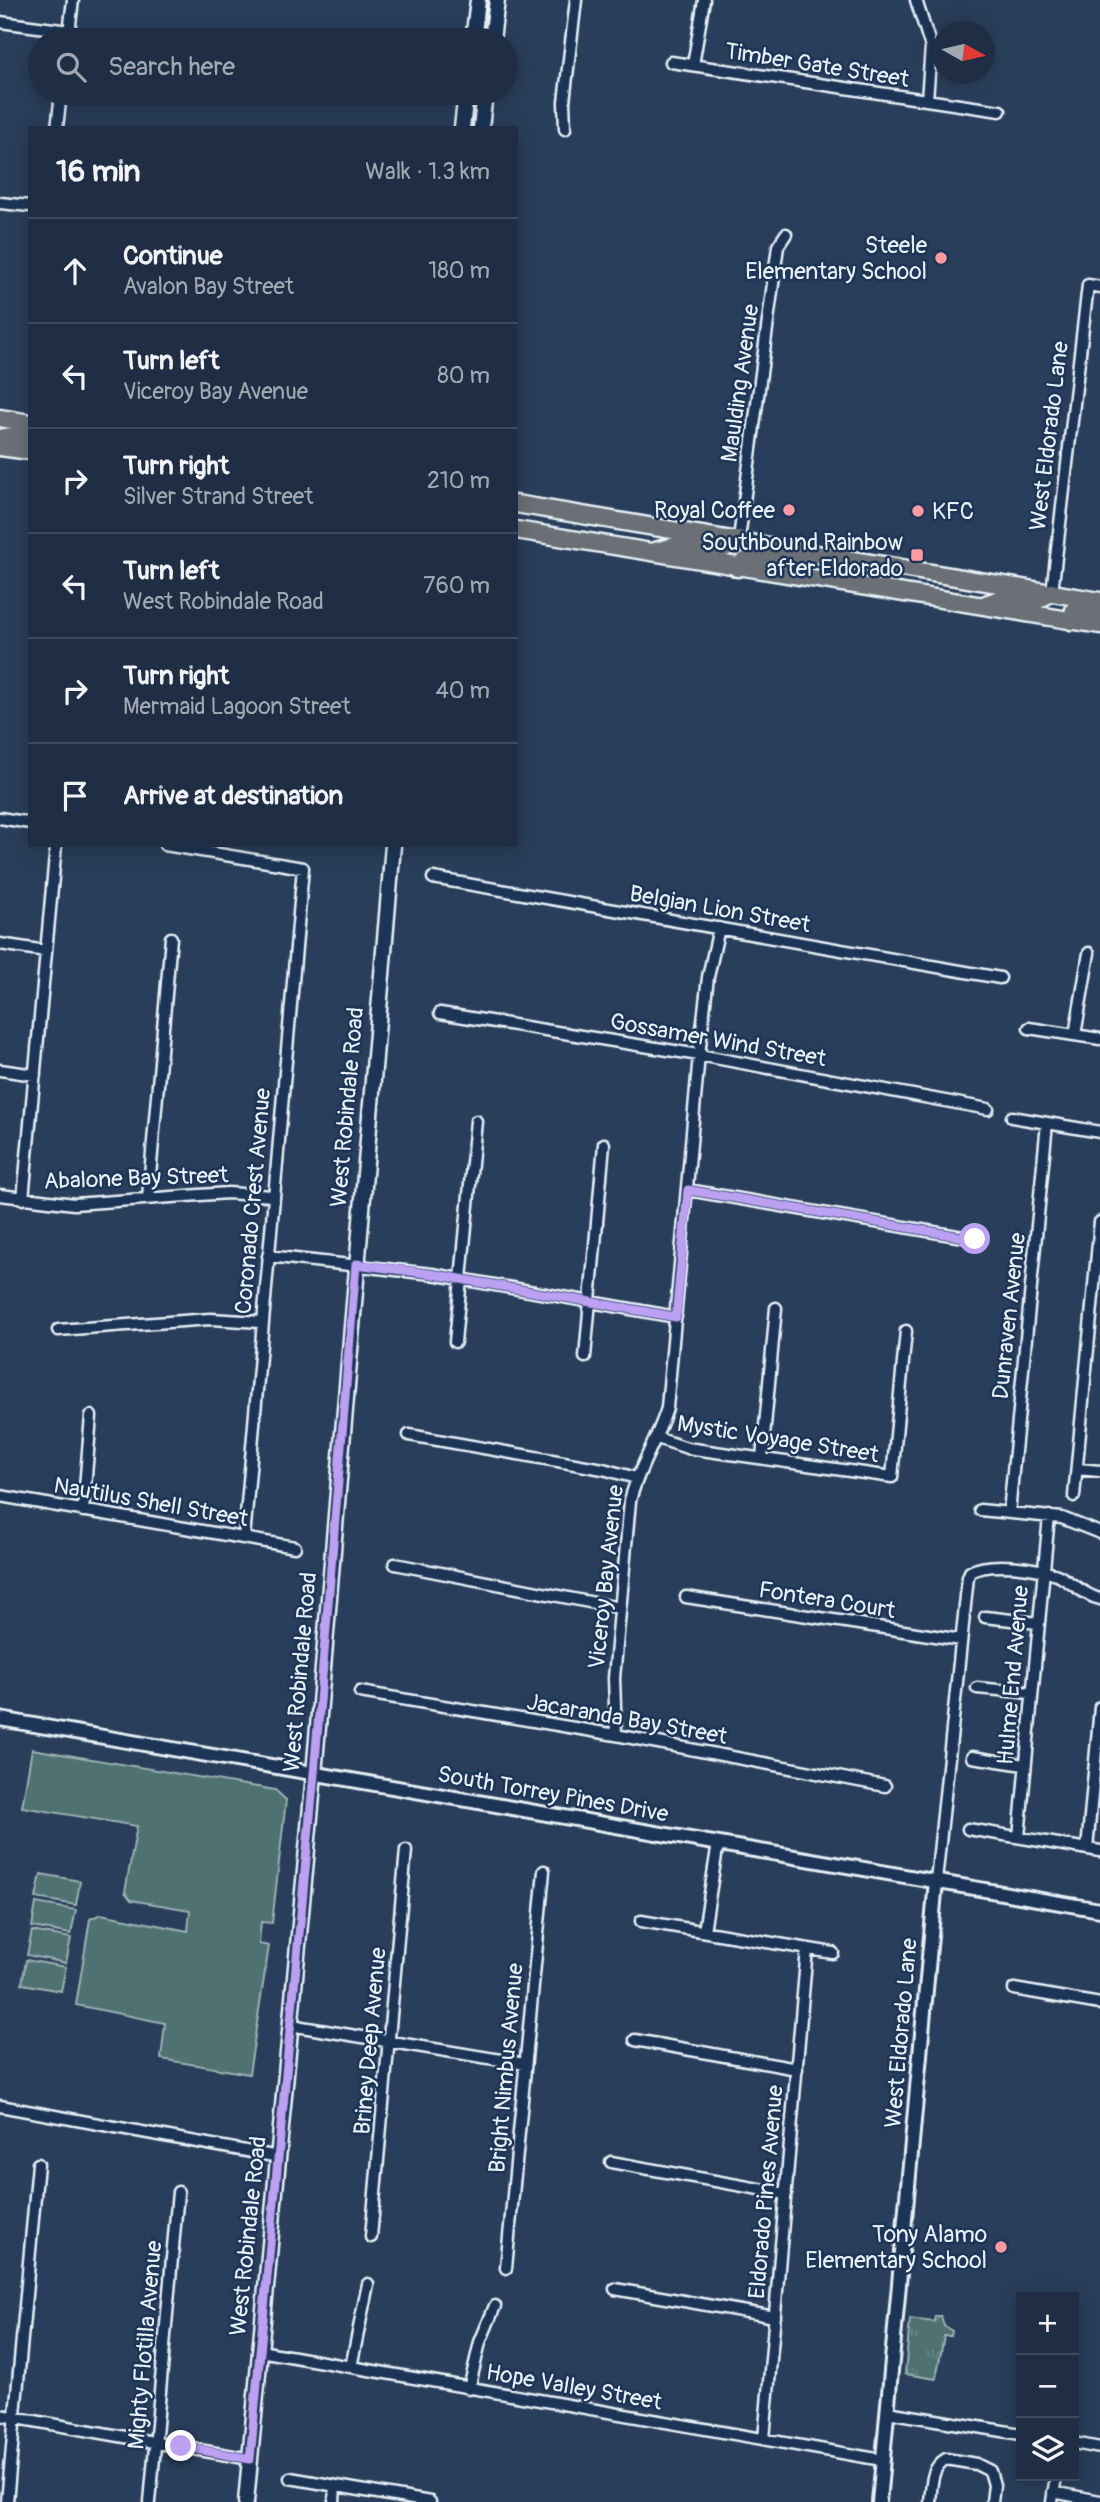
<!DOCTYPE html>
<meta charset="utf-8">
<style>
:root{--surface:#1f2e44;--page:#2c3a4f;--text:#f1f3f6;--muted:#a1a8b2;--line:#3c4a5d}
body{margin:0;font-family:Pangolin,sans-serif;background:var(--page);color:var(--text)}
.controls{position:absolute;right:21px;bottom:21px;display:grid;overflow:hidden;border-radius:0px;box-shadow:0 4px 18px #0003}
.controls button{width:63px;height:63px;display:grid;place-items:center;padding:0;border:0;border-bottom:2px solid var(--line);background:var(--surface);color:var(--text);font:35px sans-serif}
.compass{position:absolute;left:932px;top:21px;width:63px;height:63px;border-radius:50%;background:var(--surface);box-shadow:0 4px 18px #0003;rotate:98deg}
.stop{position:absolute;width:21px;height:21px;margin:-16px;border:5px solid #bca0f2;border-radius:50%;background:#fff}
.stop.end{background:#bca0f2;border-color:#fff;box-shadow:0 2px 7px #0008}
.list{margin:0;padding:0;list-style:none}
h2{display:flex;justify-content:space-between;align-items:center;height:91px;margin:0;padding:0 28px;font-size:30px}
h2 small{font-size:23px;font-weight:400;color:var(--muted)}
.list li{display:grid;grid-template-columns:46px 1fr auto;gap:21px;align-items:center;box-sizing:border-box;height:105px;padding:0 28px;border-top:2px solid var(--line)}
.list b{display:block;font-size:26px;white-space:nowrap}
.list p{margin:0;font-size:23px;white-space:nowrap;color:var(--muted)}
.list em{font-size:23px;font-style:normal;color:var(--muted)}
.icon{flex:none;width:38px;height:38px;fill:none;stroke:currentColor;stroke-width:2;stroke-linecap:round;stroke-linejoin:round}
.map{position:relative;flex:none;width:1100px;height:2502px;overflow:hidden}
.search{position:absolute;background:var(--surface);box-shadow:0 4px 18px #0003;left:28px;top:28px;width:490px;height:77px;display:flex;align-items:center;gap:18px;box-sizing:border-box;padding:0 24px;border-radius:38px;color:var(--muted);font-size:26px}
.panel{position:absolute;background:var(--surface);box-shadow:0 4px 18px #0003;left:28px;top:126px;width:490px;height:721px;border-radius:0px}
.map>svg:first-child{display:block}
</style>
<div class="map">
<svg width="1100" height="2502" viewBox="0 0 1100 2502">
<defs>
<pattern id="grass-tufts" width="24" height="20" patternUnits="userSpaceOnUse" patternTransform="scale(1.75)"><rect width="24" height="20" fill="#4f7171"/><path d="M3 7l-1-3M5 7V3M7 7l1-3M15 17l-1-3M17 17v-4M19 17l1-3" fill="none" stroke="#688686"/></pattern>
</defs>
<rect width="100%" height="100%" fill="#293e5a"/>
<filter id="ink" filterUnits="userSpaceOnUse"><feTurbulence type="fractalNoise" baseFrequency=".0143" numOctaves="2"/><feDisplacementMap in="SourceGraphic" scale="14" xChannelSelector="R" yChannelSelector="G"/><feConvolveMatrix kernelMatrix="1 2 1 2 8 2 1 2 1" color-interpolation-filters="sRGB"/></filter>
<g filter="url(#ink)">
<path fill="url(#grass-tufts)" stroke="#9cb1b4" stroke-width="2" d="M935,2316h6l3,10 8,5 -1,5h-7l-8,43 -31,-5 5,-55 24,3z"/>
<path fill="#4f7171" stroke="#9cb1b4" stroke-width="2" d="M32,1749l243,41 11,10 -14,123 -11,-1 -2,22 10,2 -20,128 -88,-15 4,-36 -89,-18 14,-86 11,-5 87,17 2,-21 -59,-10 -6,-8 12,-66 -115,-19z
M41,1874l39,7 -4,24 -40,-7z
M36,1903l40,7 -5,24 -39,-7z
M32,1931l39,7 -5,25 -39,-8z
M26,1960l40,7 -5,24 -39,-7z"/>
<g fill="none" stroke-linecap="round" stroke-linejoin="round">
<defs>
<path id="minor" d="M916,0l15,47 -4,53
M0,22l69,9
M68,40l5,-40
M671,62l329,49
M693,65l11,-65
M445,93l39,8
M57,128l4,-35
M565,129l-1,-27 12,-102
M0,203l30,3
M739,539l39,-293 8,-12
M1052,592l36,-307 12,2
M0,818l30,5
M165,845l138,23 -59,670
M433,878l567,100
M0,944l46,7
M440,1013l259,42 289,54
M1029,1028l71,11
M1075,1035l14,-82
M0,1070l35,5
M1012,1117l88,15
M688,1190l287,49
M0,1195l74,9 154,-11 45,3
M148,1198l23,-260
M23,1199l33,-354
M268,1256l164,18 244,43
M58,1330l152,-11 51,3
M455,1342l21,-221
M585,1357l19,-213
M409,1435l194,34 33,9
M657,1438l30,10 205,29 14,-146
M762,1458l14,-150
M1077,1469l23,2
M0,1496l295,51
M1074,1496l26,-274
M980,1510l82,8 38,15
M83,1511l8,-95
M1009,1513l38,-390
M395,1564l225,44
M686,1597l275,43
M985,1617l53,6
M977,1688l54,5
M360,1692l256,43 269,51
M616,1735l-2,-57 16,-177c8,-33 27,-60 37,-93l32,-353 9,-78 11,-49
M972,1757l52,8
M968,1829l132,22
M1019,1837l30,-321
M1087,1849l13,-142
M936,1881l32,-304 2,-5c19,-11 66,-5 87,3 15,7 26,20 43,24
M641,1921l192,32
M704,1931l14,-88
M1014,1989l86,15
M290,2025l235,39
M635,2040l162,29
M0,2106l279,51
M611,2162l175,32
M371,2237l35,-387
M506,2268l38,-397
M615,2289l160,28
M260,2351l622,109
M351,2367l17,-83
M469,2389l11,-47 15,-36
M887,2412l134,22
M0,2415l250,44
M764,2439l43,-490
M1074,2443l26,5
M290,2478l140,24
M1053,2492l47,9
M7,2502l31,-338
M150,2502l28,-310
M334,2502l1,-16
M930,2502c2,-16 0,-34 16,-43l30,5 14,7 4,14 -2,17
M1052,2502l4,-26"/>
<path id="tertiary" d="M0,1719l1100,191
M879,2502l57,-621"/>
<path id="secondary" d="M473,40l5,-40
M492,40l5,-40
M462,128l4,-35
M481,128l4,-35
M246,2502l68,-728 79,-929"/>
<path id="primary" d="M0,418l30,5
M0,438l12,-2 18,2
M0,447l30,4
M516,504l584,97
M516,530l584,95
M655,551l28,-7 42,4 14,-9
M737,568c21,-24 51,0 77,-13
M983,605l22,-8 32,4 15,-9
M1071,621l3,-11 26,1"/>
</defs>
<use href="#minor" stroke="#e8f1f8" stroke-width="15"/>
<use href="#tertiary" stroke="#e8f1f8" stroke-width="18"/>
<use href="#secondary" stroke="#e8f1f8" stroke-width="19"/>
<use href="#primary" stroke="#e8f1f8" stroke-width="21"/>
<use href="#minor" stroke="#1d3557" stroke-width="10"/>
<use href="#tertiary" stroke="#1d3557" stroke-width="12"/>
<use href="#secondary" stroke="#1d3557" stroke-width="14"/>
<use href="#primary" stroke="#6a7074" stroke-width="16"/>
</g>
</g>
<g fill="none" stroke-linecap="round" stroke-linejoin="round" filter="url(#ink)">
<path stroke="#bca0f2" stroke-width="9" d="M181,2446l69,13 64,-685 42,-510 76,10 244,43 12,-127 287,49"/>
</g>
<g fill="#ff9aa2" stroke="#1d3557" stroke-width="2.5">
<circle cx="941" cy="258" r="7"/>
<circle cx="789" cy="510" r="7"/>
<circle cx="918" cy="511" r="7"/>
<rect x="910" y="548" width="14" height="14" rx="3.5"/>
<circle cx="1001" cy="2247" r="7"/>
</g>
<g text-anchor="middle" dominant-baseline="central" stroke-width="5" stroke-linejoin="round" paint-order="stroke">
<g font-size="23" fill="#e8f1f8" stroke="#1d3557">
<text transform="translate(817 65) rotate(9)">Timber Gate Street</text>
<text transform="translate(740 383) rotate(-82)">Maulding Avenue</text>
<text transform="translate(1049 436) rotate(-83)">West Eldorado Lane</text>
<text transform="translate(720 909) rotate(10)">Belgian Lion Street</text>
<text transform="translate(718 1040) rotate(10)">Gossamer Wind Street</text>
<text transform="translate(347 1107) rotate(-85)">West Robindale Road</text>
<text transform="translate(136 1178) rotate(-2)">Abalone Bay Street</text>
<text transform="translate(253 1201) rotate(-85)">Coronado Crest Avenue</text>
<text transform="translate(1009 1316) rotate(-84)">Dunraven Avenue</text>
<text transform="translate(778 1439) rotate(9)">Mystic Voyage Street</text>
<text transform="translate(151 1502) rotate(10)">Nautilus Shell Street</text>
<text transform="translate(606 1577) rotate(-84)">Viceroy Bay Avenue</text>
<text transform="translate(827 1600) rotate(9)">Fontera Court</text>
<text transform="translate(300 1672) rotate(-85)">West Robindale Road</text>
<text transform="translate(1013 1675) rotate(-85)">Hulme End Avenue</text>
<text transform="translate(627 1719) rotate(10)">Jacaranda Bay Street</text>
<text transform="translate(553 1794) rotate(10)">South Torrey Pines Drive</text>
<text transform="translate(901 2033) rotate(-85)">West Eldorado Lane</text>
<text transform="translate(370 2041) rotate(-85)">Briney Deep Avenue</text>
<text transform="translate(506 2068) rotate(-85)">Bright Nimbus Avenue</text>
<text transform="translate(766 2192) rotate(-85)">Eldorado Pines Avenue</text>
<text transform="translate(248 2236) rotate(-84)">West Robindale Road</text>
<text transform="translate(145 2345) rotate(-85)">Mighty Flotilla Avenue</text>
<text transform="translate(574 2387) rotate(10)">Hope Valley Street</text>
</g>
<g font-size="23" fill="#e8f1f8" stroke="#1d3557" text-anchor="end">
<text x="927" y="245">Steele<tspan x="927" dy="26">Elementary School</tspan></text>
<text x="775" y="510">Royal Coffee</text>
<text x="932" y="511" text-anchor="start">KFC</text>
<text x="903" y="542">Southbound Rainbow<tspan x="903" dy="26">after Eldorado</tspan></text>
<text x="987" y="2234">Tony Alamo<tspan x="987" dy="26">Elementary School</tspan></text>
</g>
</g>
</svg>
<div class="controls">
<button>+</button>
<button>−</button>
<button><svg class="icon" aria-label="layers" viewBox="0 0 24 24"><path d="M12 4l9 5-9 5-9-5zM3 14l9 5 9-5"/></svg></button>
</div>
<svg class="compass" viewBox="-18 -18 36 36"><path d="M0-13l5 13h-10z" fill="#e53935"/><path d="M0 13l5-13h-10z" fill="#a1a8b2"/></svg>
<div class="stop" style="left:975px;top:1239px"></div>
<div class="stop end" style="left:181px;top:2446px"></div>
<div class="search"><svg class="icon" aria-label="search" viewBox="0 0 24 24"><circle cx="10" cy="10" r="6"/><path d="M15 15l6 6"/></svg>Search here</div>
<section class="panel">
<h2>16 min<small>Walk · 1.3 km</small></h2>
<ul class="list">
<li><svg class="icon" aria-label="ahead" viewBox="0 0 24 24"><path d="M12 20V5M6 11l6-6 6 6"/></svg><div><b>Continue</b><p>Avalon Bay Street</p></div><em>180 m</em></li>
<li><svg class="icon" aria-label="left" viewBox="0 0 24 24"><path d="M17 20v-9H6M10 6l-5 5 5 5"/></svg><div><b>Turn left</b><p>Viceroy Bay Avenue</p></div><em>80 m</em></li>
<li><svg class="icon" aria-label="right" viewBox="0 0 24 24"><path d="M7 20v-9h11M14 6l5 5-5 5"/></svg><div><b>Turn right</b><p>Silver Strand Street</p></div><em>210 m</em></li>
<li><svg class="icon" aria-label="left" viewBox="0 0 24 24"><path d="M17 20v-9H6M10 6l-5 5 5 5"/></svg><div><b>Turn left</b><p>West Robindale Road</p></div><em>760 m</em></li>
<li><svg class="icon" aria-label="right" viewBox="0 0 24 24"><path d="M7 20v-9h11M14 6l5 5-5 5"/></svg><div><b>Turn right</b><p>Mermaid Lagoon Street</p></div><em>40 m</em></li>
<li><svg class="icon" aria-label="arrive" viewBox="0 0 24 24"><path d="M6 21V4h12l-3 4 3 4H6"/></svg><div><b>Arrive at destination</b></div></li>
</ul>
</section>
</div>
